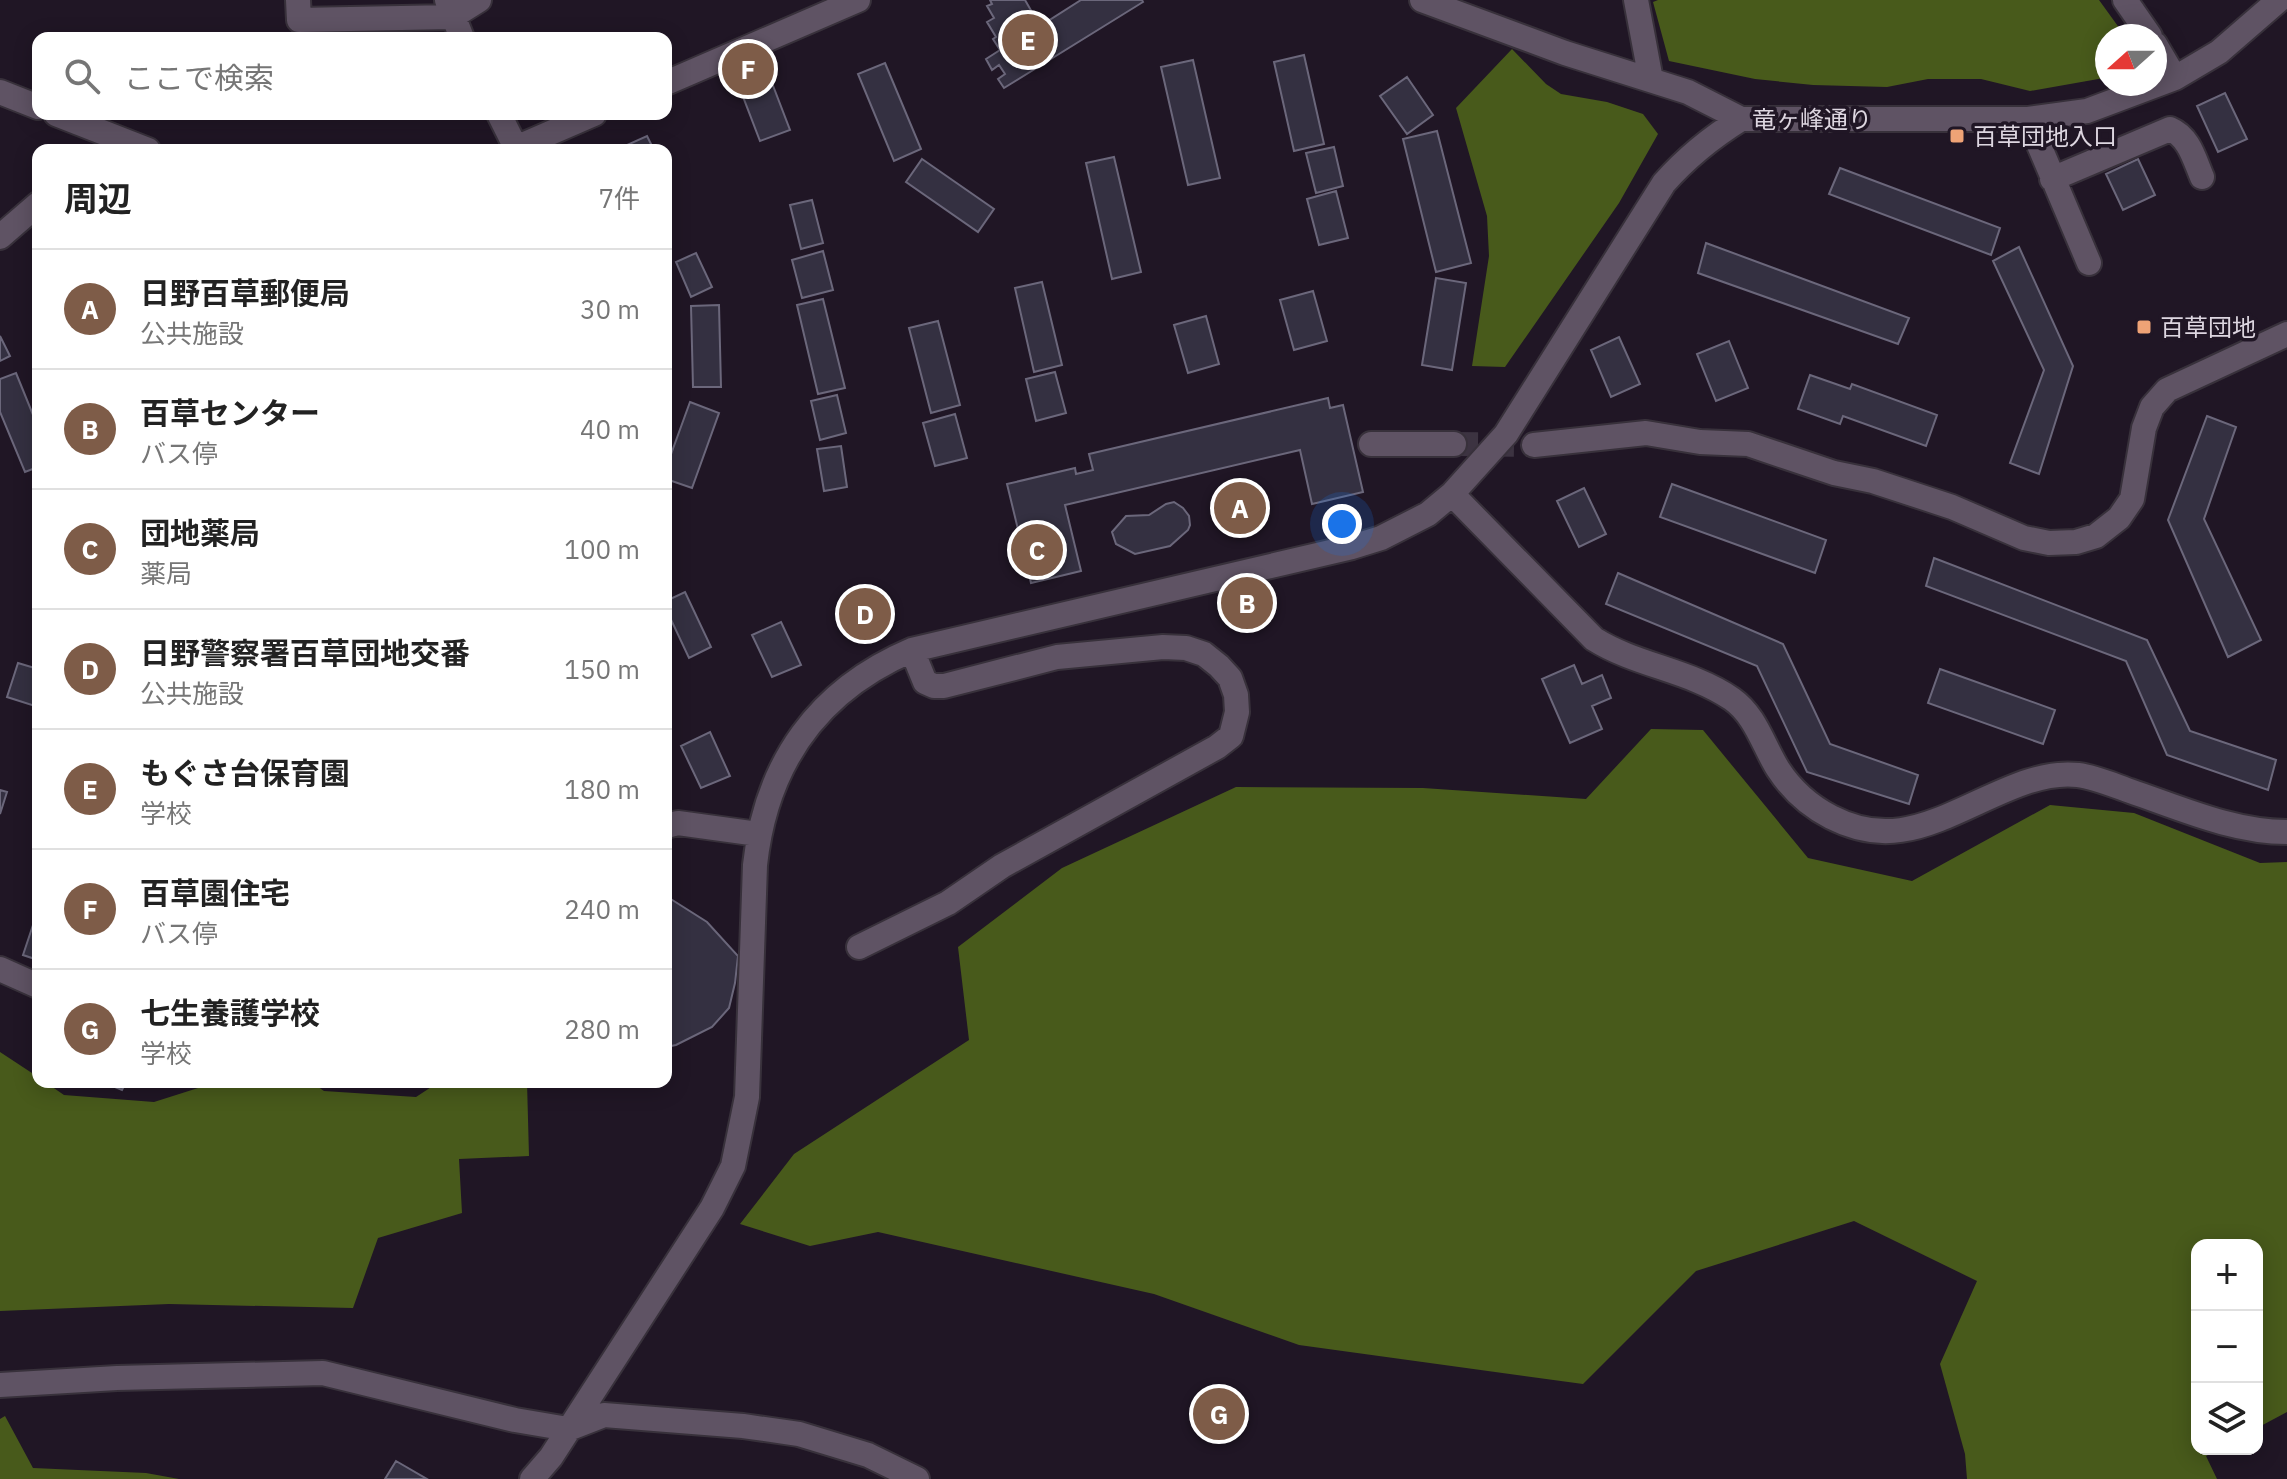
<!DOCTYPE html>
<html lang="ja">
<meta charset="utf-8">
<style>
:root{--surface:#fff;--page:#f6f6f6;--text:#222;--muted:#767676;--line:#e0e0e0;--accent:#7e5c48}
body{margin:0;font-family:"IBM Plex Sans","Noto Sans JP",sans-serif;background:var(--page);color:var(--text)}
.controls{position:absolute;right:24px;bottom:24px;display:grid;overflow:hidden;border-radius:16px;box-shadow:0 4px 20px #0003}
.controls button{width:72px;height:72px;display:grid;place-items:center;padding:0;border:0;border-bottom:2px solid var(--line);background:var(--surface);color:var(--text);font:40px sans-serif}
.compass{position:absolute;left:2095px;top:24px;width:72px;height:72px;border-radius:50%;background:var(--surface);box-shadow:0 4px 20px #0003;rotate:249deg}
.you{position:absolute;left:1342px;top:524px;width:28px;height:28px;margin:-20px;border:6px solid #fff;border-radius:50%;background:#1a73e8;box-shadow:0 0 0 12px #1a73e833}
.badge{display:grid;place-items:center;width:52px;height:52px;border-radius:50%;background:var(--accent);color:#fff;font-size:26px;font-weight:700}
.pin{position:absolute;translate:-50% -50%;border:4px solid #fff;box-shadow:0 2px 8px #0006}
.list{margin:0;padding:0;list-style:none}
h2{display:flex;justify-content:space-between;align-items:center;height:104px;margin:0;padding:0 32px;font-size:34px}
h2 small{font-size:26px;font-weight:400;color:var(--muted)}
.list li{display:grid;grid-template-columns:52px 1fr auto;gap:24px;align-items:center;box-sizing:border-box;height:120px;padding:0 32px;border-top:2px solid var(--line)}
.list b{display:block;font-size:30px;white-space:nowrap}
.list p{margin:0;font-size:26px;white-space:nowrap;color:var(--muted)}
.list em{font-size:26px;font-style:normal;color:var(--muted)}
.icon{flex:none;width:44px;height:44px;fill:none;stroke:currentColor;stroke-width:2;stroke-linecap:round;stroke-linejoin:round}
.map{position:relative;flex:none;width:2287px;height:1479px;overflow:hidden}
.search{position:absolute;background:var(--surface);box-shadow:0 4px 20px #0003;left:32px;top:32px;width:640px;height:88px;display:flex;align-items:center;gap:20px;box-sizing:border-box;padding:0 28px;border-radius:16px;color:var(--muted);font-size:30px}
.panel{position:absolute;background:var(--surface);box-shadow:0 4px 20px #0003;left:32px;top:144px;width:640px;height:944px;border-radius:16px}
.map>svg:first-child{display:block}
</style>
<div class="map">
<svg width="2287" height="1479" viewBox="0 0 2287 1479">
<rect width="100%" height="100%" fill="#201625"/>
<path fill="#485a1b" d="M1658,0h441l21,29 1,7h-14v40l-3,2 -74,13 -49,-12h-53l-41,8 -74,-2 -58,-6 -86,-18 -16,-59z
M1512,49l34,35 15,10 46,8 36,12 15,20 -39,69 -114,164 -33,-1 17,-110 -2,-40 -31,-108z
M1651,729l52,1 105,128 104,23 138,-76 84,8 126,50 27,-1v550l-30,16v-183h-60v204h22l-13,7 11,23h-250l-2,-25 -25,-90 37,-83 -123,-60 -158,50 -113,113 -284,-39 -145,-51 -276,-62 -68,14 -70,-22 54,-70 175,-114 -11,-93 104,-79 174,-81 187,1 163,11z
M0,1052l38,25v5h7l19,13 90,7 63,-20h94l13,9 92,6 23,-15h88l2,74 -70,3 3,54 -84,25 -25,70 -184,-4 -169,7z
M5,1416l28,52 113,5 33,6h-179v-60z"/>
<path fill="#343041" stroke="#6b677b" stroke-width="2" d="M990,0h35l15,26 41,-26h61l1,2 -139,86 -6,-9 7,-5 -6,-9 -7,5 -6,-11 14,-9 -7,-11 3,-2 -9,-15 7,-4 -7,-12 5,-2z
M1304,55l20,89 -30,7 -20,-89z
M1193,60l27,118 -32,7 -27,-118z
M885,63l36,86 -27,12 -36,-87z
M1407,77l26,38 -26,19 -27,-38z
M772,83l18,47 -30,11 -18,-47z
M2225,93l22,46 -29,13 -21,-46z
M1437,131l34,132 -35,9 -33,-133z
M647,136l7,14h-35l-1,-1z
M1334,147l9,39 -27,7 -10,-40z
M1114,157l27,115 -29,7 -26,-116z
M922,159l72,50 -16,23 -72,-50z
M2138,159l17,36 -32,15 -17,-36z
M1840,168l160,60 -9,27 -162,-61z
M1336,191l12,47 -29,7 -12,-46z
M812,200l11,43 -22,6 -11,-44z
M1706,243l203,75 -11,26 -200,-71z
M2019,247l54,119 -34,108 -29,-11 34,-93 -51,-109z
M823,251l10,39 -31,8 -10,-38z
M696,253l16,34 -21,10 -15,-35z
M1436,278l30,5 -14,87 -30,-5z
M1042,282l20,83 -28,7 -19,-84z
M1313,291l14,50 -33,9 -14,-50z
M823,299l22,89 -27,6 -21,-89z
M719,305l2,82h-28l-2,-81z
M1206,316l13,48 -31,9 -14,-48z
M938,321l22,84 -29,8 -22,-85z
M0,336l10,20 -10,5z
M1619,337l21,47 -29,13 -20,-47z
M1729,341l19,47 -32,13 -19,-47z
M1055,372l11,41 -30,8 -10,-42z
M16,373l22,54v40l-13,5 -25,-60v-33z
M1810,375l40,14 2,-5 85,31 -11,31 -83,-30 -3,8 -42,-15z
M837,395l9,38 -26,7 -9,-39z
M1328,398l2,10 13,-3 20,87 -51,12 -12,-54 -235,55 16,66 -50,12 -24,-99 68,-16 1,6 17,-4 -4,-16z
M690,402l29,11 -27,75 -26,-9v-11z
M955,414l12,44 -32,8 -12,-43z
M2207,416l29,11 -32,92 57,121 -33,17 -60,-137z
M841,446l6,41 -23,4 -7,-42z
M1672,484l154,56 -11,33 -155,-56z
M1584,488l22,46 -27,13 -22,-46z
M1227,492l8,3 13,-2 5,3 5,9 -2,13 -14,13 -13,-2 -6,-5v-7l-10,-5z
M1174,502l9,6 6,8 1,9 -2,5 -18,16 -35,8 -19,-10 -4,-12 14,-16 23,-1 17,-11z
M1934,558l213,82 43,91 86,29 -8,30 -101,-35 -41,-94 -200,-75z
M1618,573l165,71 47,100 88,31 -9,29 -102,-32 -50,-106 -151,-62z
M685,592l26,55 -22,11 -23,-49v-8z
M865,598l13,23 -14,9 -13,-24z
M781,622l20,43 -29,12 -20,-42z
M18,663l20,6v38l-31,-10z
M1574,665l8,19 20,-9 9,23 -19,8 10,23 -32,14 -28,-64z
M1940,669l115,41 -12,34 -115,-41z
M710,732l20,44 -29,12 -20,-42z
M0,790l7,2 -7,22z
M666,896l41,26 31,34 -3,27 -6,25 -17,19 -36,18 -10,2z
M38,910v50l-15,-5z
M103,1082h23l-4,8z
M396,1461l31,18h-42z"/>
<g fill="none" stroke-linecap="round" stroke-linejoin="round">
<path stroke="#3c3341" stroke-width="24" stroke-dasharray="24 12" stroke-linecap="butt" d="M1454,444l80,1"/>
<defs>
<path id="minor" d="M298,0l1,20 153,-3 27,-17
M447,0l15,38
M1422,0l143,53 123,39 53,27
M1636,0l15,80
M2125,0l25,36
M2155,44l20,34
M666,83l192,-83
M0,92l38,15
M56,114l92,36
M499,114l17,34
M2028,119l61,144
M511,150l83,-36
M2052,179l118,-50c19,8 24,29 32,48
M0,237l38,-33
M1371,444h83
M1534,445l112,-12 54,9 48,2 86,29 39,8 79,26 72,31 25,5 27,-1 20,-6 23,-18 13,-19 12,-71 8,-21 15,-17 120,-56
M1452,494l142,145c43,27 96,31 138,60 24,17 31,46 46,70 26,40 75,68 123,61 58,-8 120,-62 177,-55 17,2 35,10 52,16 50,17 103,41 157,41
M666,826l12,-3 80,11
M859,947l89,-44 54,-37 215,-119 14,-11 6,-24 -1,-17 -6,-17 -11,-12 -15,-12 -18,-6 -23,-1 -106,10 -113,29h-10l-9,-4 -13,-32
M0,969l38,17
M0,1385l117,-7 206,-5 192,47 53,9 36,-14 139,11 56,8 69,21 49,24
M532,1479l19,-22 161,-249 21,-42 14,-69 8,-232c11,-102 63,-175 157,-215l440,-103 29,-9 47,-24 24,-20 54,-60 158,-251c23,-26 48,-46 77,-64h287l59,-8 88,-33 44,-26 60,-52"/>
</defs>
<use href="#minor" stroke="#38313b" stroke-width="28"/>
<use href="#minor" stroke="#5f5364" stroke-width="24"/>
</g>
<g fill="#efa376" stroke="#201625" stroke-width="3">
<rect x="1949" y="128" width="16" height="16" rx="4"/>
<rect x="2136" y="319" width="16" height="16" rx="4"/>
</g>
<g text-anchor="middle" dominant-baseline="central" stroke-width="7" stroke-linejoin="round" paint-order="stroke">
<g font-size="24" fill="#ddd6e0" stroke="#201625">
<text x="1812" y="119">竜ヶ峰通り</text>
</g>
<g font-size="24" fill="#ddd6e0" stroke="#201625" text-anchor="start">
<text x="1973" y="136">百草団地入口</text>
<text x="2160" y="327">百草団地</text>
</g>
</g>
</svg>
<div class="controls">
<button>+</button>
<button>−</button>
<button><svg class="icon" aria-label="layers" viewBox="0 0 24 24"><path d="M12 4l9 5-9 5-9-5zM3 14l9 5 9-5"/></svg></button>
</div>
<svg class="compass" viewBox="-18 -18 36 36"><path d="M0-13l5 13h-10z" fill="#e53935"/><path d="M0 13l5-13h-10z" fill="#767676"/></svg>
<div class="you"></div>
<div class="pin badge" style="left:1240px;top:508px">A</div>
<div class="pin badge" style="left:1247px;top:603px">B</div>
<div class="pin badge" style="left:1037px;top:550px">C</div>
<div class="pin badge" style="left:865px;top:614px">D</div>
<div class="pin badge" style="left:1028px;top:40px">E</div>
<div class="pin badge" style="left:748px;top:69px">F</div>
<div class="pin badge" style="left:1219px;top:1414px">G</div>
<div class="search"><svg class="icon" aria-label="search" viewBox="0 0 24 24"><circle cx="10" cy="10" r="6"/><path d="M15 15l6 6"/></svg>ここで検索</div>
<section class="panel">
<h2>周辺<small>7件</small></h2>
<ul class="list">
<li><span class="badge">A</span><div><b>日野百草郵便局</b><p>公共施設</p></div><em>30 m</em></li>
<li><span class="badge">B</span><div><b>百草センター</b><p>バス停</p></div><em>40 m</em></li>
<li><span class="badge">C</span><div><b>団地薬局</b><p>薬局</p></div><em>100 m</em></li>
<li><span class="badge">D</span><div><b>日野警察署百草団地交番</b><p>公共施設</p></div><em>150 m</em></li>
<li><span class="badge">E</span><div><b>もぐさ台保育園</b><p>学校</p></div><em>180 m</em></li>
<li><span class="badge">F</span><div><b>百草園住宅</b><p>バス停</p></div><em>240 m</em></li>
<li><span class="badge">G</span><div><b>七生養護学校</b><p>学校</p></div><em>280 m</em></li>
</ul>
</section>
</div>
